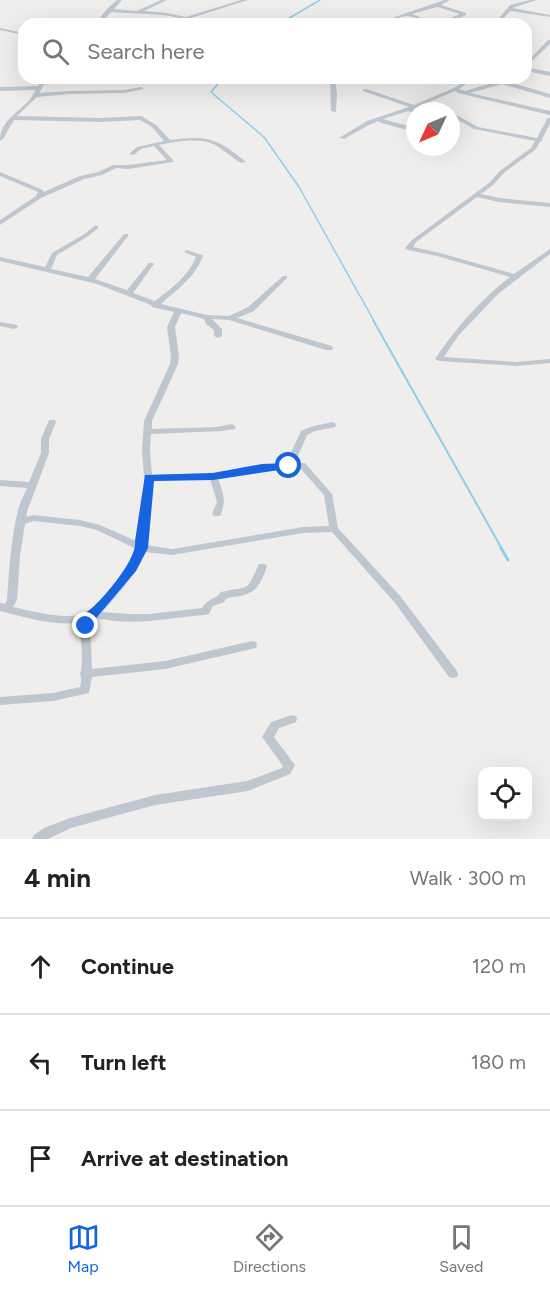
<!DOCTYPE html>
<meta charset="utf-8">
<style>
:root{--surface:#fff;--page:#f6f6f6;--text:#222;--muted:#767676;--line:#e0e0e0;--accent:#1864e0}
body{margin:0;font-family:Figtree,sans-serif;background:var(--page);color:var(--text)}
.controls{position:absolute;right:18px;bottom:18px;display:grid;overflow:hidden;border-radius:12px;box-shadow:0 6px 24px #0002}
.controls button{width:54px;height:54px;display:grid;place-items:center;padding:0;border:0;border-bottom:2px solid var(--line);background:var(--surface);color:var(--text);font:30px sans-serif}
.compass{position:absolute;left:406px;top:102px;width:54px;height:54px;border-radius:50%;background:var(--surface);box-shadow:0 6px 24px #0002;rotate:226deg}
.stop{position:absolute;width:18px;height:18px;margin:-14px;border:4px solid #1864e0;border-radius:50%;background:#fff}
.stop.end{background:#1864e0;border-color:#fff;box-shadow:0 2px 6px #0008}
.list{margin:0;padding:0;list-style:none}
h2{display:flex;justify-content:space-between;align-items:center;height:78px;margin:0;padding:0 24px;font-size:26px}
h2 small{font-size:20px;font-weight:400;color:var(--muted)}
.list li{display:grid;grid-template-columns:39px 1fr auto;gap:18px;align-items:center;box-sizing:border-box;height:96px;padding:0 24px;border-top:2px solid var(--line)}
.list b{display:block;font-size:22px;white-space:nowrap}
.list em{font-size:20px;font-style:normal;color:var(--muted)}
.icon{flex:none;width:33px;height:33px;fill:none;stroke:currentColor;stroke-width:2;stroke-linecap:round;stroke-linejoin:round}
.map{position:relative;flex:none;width:550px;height:839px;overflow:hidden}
.search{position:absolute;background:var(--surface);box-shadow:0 6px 24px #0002;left:18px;right:18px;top:18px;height:66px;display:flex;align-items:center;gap:15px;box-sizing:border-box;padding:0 21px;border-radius:18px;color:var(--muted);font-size:22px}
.sheet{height:366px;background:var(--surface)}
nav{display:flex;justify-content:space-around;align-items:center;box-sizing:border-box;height:84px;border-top:2px solid var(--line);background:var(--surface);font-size:16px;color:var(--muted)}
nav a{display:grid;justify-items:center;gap:3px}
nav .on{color:var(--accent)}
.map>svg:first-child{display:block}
</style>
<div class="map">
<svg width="550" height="839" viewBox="0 0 550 839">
<rect width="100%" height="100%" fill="#f0eeed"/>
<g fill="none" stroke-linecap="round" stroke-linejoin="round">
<path stroke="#88d1ec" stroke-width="1.5" d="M279,24l41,-24
M223,78l-12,14 53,45 35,50 75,134"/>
<path stroke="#88d1ec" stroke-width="2" d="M373,320l129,229"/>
<path stroke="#88d1ec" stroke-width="3" d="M501,548l7,12"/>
<path fill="#bec7d0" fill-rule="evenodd" d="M117,0h5l-8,9 23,2 24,-11h6l-23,11 23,2 19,4 55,-17h7l-57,18 12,6c-11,0 -22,-6 -33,-8 -19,-3 -39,-2 -59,-4l-11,12h-5l12,-15z
M444,0h6l-9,5 25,8v2l-6,3 29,6c-10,0 -21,-3 -32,-3 -6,0 -13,3 -20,3l23,-10 -23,-7 -25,7 24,10c-10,0 -18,-7 -28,-8 -9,0 -22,8 -33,8z
M530,0h7l-25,8 38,7v2l-40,-6 -11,13h-5l16,-19z
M0,28l24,5v2l-24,-5z
M548,40h2v4l-24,23 24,5v4l-24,-5v-8z
M42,78h6l-9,15 30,-2 55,-1 17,-3 3,2 -20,4 -55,1 -32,3 -20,19 85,2 39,-2 15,9 14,15c37,-5 47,-2 76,22l-5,1c-10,-6 -18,-14 -28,-19 -14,-7 -40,-2 -54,1l14,15v2l-45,7 -12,-1 -14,7 -18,4 -43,19 -41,27v-5l36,-24 2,-4 -38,-16v-4l43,18 1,2 36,-16 18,-4 15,-7h15l39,-5 -13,-14 -13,3 -7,6 -5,-1 8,-7 27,-6 -12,-14 -12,-7 -38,2 -88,-2 -11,19 -3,2c0,-21 20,-29 31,-43 2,-3 3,-6 5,-8l-36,1v-4l38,-1z
M306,78h31l-2,1 2,15 -1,18 -5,-1 -1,-31 -6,2z
M381,78l11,1 17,-1 -17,5z
M459,78h6l4,4 -10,7 6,2 37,-11 48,14v4l-48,-14 -32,9 80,18v4l-92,-22 -3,-2 -28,12 19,8h-8l-16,-6 -9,4 5,2h-3v2l-7,-2 -25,8 32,9v4l-34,-9 -3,-2 -11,5 -23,13 -5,-1 28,-17 42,-14 -46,-16v-2h4l47,16 40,-17 9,-6z
M451,112l27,15 59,11 10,-19 3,-2v7l-8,15 1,1 -3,2 -5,8 -30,22 -12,13 -12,9 18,4 51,5v4l-51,-5 -22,-5 -61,45 -3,5 27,6 74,21 36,-25v5l-52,40 -40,42 -14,21 72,5 34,-3v4l-34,3 -77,-5 -4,-2c21,-31 45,-59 75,-82l-73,-21 -29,-6 -3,-2 7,-8 77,-57 12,-13 30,-22 4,-7 -61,-12 -23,-13z
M96,225l2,1v2l-11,9 -30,18 -6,14 37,8 36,-43h4v2l-33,43 32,11 22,-27h4l1,1 -21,29 22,8c16,-13 33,-24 41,-44l-12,-5 3,-2 15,5 1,1c-8,21 -25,33 -42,48l46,11 22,1 19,-9 35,-31h4v2l-33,33 -17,7 95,28 1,2 -1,2h-6l-97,-30 -17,-1 10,10v7l-4,2 -4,-2v-6l-8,-6 -2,-5 -23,-6 -6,14 4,30 -1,7 -26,57v8l65,-2 15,-3 4,3 -1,2 -13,2 -71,3 -1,16 2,25 61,-2 49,-8 24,-2 15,-32 9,-4 22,-5 3,1 1,2 -1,2 -20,4 -8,4 -12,28h10l27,31 6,34 63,69 56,74 1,3 -1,3 -4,1 -4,-1 -54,-74 -63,-71 -29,1 -131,22 -27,-3c-7,20 -28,44 -43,60l28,2h20l52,-6c7,-11 12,-7 19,-16 30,-7 24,2 38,-28h6l2,2c-8,25 -14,29 -40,32l-3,4 -11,4 -4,8 -4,1c-30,2 -59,9 -90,6 -9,-1 -18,-4 -27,0l3,22 1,26 73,-8 87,-20 4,1 1,3 -1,3 -91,21 -73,8 -3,16 -4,1 -32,7 -53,4v-8l53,-4 27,-6c1,-5 2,-9 0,-13 4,-13 1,-37 -2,-51 -25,3 -54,-6 -78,-12v-8l5,1 2,-4c2,-30 4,-61 11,-90 2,-8 6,-15 9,-22l-27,-2v-6l29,2 12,-29v-14l8,-19h6l1,2 -7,17v14l-21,56 -2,8 7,-2 47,5 20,5 36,16 9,-51 -3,-40 2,-29 26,-57 1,-7 -4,-30 7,-15 -22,-5 -1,-2 -54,-21 -97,-23v-4l45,10 7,-14 31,-18zM300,468l24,27 5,31 -26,1 -131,22 -26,-4 7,-55v-9l57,-2 7,23 -5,12 2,2h6c7,-16 3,-22 -2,-38l44,-7zM33,521l47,5 17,4 39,19 -1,3c-4,14 -14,23 -23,34 -7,10 -15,21 -26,27 -16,8 -55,-2 -73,-6l4,-7 3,-44 5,-32z
M0,322l17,3 1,2 -4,2 -14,-3z
M292,715l4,1 1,3 -1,3 -17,6 -5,9 21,28 -5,9 -42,17 -93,14 -84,23 -23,11h-16l2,-4 10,-7 26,-10 85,-23 92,-14 35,-13 1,-2 -21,-29 9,-15z"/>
</g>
<path fill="#1864e0" d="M289,463l5,3 -1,2 -80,12 -59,1 -6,67 -12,23 -39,46 -8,4 3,5 -2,3h-8l-6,-10c4,-4 7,-4 12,-8 14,-10 50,-53 47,-70l10,-66 68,-2 49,-9z"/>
</svg>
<div class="controls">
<button><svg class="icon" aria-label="locate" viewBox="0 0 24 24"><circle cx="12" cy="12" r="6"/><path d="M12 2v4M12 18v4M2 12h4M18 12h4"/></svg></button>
</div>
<svg class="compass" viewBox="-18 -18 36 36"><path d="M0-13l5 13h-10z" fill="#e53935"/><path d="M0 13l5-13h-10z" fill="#767676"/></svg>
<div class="stop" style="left:289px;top:466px"></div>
<div class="stop end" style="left:86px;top:626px"></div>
<div class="search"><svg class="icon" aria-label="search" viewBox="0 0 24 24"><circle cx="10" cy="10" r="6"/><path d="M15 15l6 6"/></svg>Search here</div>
</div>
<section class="sheet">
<h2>4 min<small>Walk · 300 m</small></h2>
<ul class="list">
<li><svg class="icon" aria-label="ahead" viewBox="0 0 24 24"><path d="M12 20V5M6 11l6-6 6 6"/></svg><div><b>Continue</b></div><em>120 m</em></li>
<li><svg class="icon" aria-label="left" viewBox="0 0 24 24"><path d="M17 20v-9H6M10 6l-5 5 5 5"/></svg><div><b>Turn left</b></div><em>180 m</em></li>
<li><svg class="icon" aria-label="arrive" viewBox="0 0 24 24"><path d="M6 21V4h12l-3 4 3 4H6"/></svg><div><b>Arrive at destination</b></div></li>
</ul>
</section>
<nav>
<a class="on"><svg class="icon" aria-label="map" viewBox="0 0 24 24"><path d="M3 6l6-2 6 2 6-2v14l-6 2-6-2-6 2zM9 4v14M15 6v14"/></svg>Map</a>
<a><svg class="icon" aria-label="directions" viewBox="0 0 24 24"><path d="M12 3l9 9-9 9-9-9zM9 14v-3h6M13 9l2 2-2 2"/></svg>Directions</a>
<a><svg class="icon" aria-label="saved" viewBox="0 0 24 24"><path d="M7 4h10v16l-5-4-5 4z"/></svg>Saved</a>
</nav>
